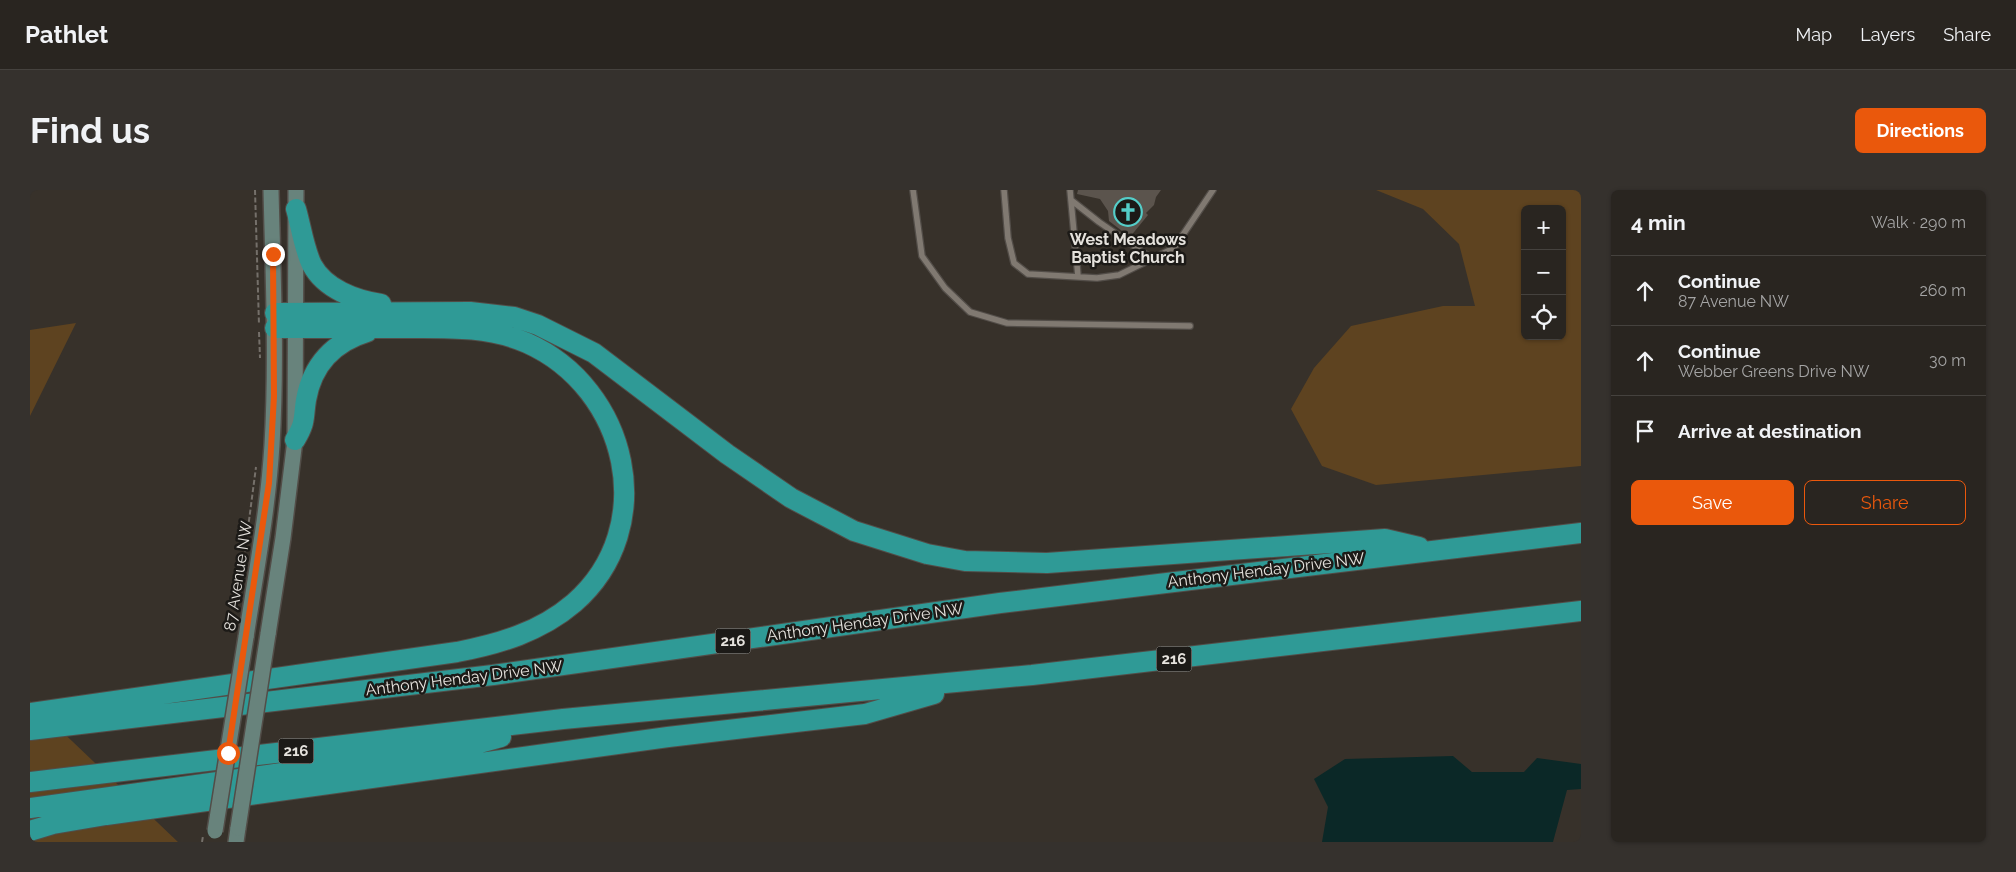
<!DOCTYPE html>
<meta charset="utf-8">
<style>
:root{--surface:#292520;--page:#35312d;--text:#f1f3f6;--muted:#a5a5a5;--line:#45423e;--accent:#ea580c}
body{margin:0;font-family:Raleway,sans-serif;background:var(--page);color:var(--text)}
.controls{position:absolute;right:15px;top:15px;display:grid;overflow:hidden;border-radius:8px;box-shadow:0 1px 4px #0004}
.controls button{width:45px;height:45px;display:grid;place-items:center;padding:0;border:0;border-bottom:1px solid var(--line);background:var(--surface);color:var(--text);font:25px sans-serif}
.stop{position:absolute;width:15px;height:15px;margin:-11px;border:4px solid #ea580c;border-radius:50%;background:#fff}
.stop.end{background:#ea580c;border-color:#fff;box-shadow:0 1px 5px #0008}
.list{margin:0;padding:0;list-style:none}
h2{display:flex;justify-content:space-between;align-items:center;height:65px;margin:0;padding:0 20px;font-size:21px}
h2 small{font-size:16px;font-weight:400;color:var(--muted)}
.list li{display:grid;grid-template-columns:32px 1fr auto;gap:15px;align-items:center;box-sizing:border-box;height:70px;padding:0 20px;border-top:1px solid var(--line)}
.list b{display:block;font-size:19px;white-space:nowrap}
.list p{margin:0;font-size:16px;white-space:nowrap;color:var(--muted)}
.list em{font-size:16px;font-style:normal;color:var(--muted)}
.actions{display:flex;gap:10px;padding:15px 20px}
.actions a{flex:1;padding:11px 0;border:1px solid var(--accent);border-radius:8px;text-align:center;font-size:18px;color:var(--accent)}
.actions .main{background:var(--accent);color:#fff}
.icon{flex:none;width:28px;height:28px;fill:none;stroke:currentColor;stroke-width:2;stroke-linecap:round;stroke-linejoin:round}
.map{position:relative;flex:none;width:1551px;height:652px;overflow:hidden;border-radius:8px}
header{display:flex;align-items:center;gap:30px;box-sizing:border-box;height:70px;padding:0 25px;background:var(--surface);border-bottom:1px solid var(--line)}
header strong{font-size:24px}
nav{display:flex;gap:28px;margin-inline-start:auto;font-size:18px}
.intro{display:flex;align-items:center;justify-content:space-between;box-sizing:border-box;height:120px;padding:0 30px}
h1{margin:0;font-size:35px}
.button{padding:12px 22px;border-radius:8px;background:var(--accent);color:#fff;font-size:18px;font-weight:700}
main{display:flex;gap:30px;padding:0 30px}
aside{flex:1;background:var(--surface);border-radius:8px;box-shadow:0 1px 4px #0004}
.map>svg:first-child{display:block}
</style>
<header>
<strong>Pathlet</strong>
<nav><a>Map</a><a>Layers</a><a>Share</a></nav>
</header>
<div class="intro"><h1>Find us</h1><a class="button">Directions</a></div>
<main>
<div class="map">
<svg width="1551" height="652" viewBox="0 0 1551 652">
<rect width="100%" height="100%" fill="#37312a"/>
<path fill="#5e4320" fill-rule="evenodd" d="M1346,0h205v276l-205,19 -54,-19 -31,-57 23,-41 37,-42 92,-20h32l-16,-62 -36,-35zM1495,19h37v127h-37z
M46,133l-46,93v-86z
M0,511l148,141h-148z"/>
<path fill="#0b2827" d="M1423,566l19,16h52l13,-14 44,6v25l-14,1 -14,52h-231l6,-35 -14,-28 31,-20z"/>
<path fill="#5b544d" d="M1048,0h83l-5,7 -2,8 -8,8 2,2 -18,22 -21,-16 -1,-10 -8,-12 -23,-5z"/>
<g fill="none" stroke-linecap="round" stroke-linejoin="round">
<defs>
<path id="service" d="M883,0l9,66 23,32 25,24 37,11 183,3
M974,0l4,48 6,25 14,11 69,4 22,-3 55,-27 39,-58
M1040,0l8,86
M1041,10l28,22 55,38"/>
<path id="secondary" d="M238,444l15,-96 12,-98 1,-250
M216,447c10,-64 22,-128 26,-192 5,-85 1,-170 -1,-255
M206,652l2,-14"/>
<path id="motorway" d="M266,19c5,17 8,40 16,56 13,24 43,35 69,39
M245,123l195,-1 44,5 24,8 56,28 133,101 64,44 63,33 73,23 38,7 82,2 338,-24 34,8
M265,250c11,-18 8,-21 11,-40 6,-35 28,-58 61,-68
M0,523l427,-61c42,-8 83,-20 117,-49 87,-76 54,-215 -47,-260 -39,-17 -82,-15 -123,-15 -43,0 -86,0 -129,0
M0,540l463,-55 507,-72 581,-70
M0,592l533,-63 469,-44 549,-64
M0,618l431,-60 40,-11
M0,641l23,-7 53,-9 562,-78 197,-23 69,-20"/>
</defs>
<use href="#service" stroke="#524d48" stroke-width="8"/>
<use href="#secondary" stroke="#524d48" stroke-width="18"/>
<use href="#motorway" stroke="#524d48" stroke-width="22"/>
<path stroke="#75706a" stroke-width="2" stroke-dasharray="5 2.5" stroke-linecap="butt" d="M225,0l4,135
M229,142l1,26
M212,384l14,-107
M172,652l1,-6"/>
<use href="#service" stroke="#807971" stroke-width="5.5"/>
<use href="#secondary" stroke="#68837c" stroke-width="15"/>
<use href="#motorway" stroke="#2f9a96" stroke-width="20"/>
<defs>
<path id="secondary-bridge" d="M208,638l30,-194
M185,641l31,-194"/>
</defs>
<use href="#secondary-bridge" stroke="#524d48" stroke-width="18" stroke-linecap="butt"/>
<use href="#secondary-bridge" stroke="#68837c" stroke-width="15"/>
</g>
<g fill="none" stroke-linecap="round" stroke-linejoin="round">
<path stroke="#ea580c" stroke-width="6" d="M198,563l41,-270 5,-87 -1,-142"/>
</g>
<defs>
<symbol id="church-ring" viewBox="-11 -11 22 22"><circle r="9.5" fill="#1c1a17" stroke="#54cdc8" stroke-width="1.5"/><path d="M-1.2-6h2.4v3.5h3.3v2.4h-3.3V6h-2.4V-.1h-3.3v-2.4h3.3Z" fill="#54cdc8"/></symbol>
</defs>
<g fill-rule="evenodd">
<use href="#church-ring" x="1082" y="6" width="32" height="32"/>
</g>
<g text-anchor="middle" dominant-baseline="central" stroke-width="5" stroke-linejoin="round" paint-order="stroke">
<g fill="#1c1a17" stroke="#a9a6a2" stroke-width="1">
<rect x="685.5" y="438.5" width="35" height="25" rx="4"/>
<rect x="1126.5" y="456.5" width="35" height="25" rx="4"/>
<rect x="248.5" y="548.5" width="35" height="25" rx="4"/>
</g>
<g font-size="15" font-weight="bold" fill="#e5e2dd">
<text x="703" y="451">216</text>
<text x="1144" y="469">216</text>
<text x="266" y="561">216</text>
</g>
<g font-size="16" font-weight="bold" fill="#e5e2dd" stroke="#1c1a17">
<text x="1098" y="49">West Meadows<tspan x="1098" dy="18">Baptist Church</tspan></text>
</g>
<g font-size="16" fill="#e5e2dd" stroke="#1c1a17">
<text transform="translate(1236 380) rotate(-7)">Anthony Henday Drive NW</text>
<text transform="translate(208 386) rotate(-81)">87 Avenue NW</text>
<text transform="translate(835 432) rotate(-8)">Anthony Henday Drive NW</text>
<text transform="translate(434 488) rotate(-7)">Anthony Henday Drive NW</text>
</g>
</g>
</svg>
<div class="controls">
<button>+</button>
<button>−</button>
<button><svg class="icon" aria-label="locate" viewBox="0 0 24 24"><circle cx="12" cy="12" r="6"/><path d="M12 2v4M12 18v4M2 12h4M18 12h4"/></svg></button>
</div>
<div class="stop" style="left:198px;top:563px"></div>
<div class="stop end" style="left:243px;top:64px"></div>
</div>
<aside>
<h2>4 min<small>Walk · 290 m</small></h2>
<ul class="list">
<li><svg class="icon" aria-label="ahead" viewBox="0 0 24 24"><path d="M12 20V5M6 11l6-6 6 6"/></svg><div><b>Continue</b><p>87 Avenue NW</p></div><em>260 m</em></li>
<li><svg class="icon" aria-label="ahead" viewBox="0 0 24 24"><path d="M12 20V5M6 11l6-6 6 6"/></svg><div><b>Continue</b><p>Webber Greens Drive NW</p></div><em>30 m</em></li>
<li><svg class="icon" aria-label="arrive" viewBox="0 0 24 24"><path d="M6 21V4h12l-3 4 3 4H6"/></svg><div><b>Arrive at destination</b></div></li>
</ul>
<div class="actions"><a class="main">Save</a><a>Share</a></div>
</aside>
</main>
